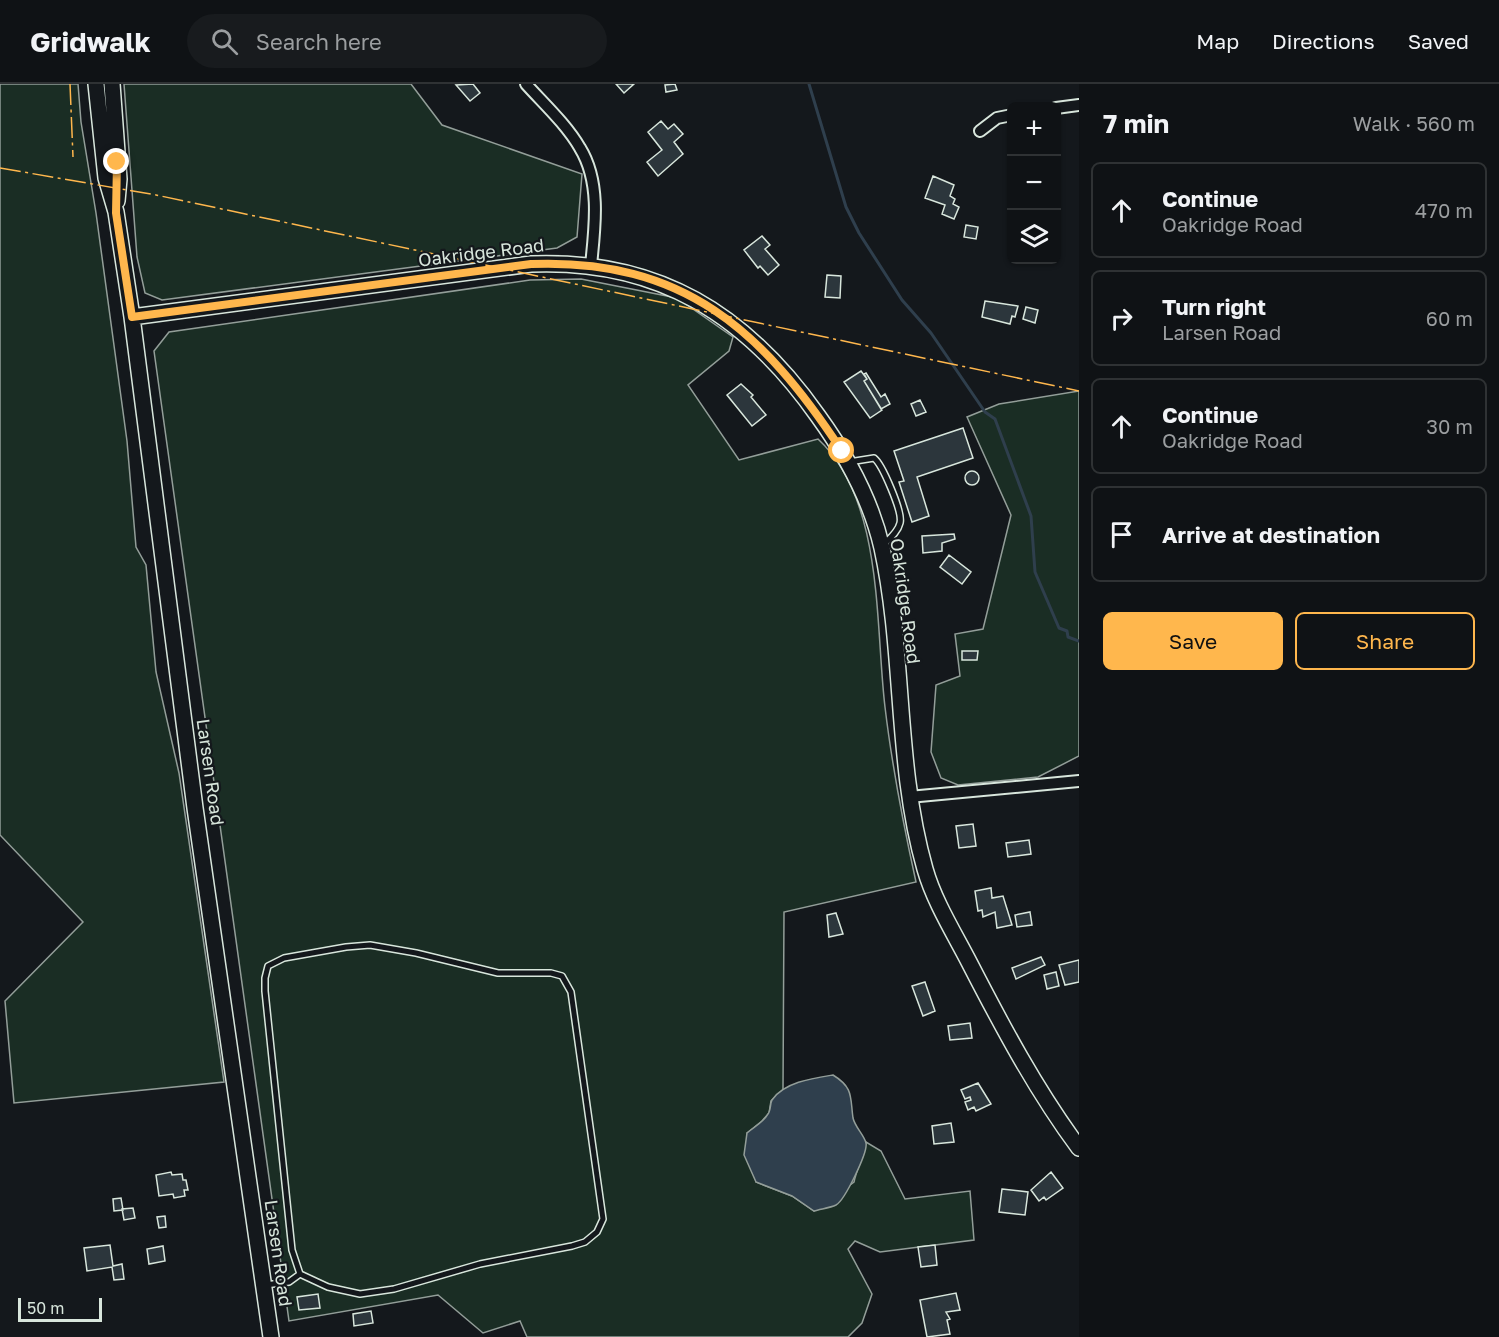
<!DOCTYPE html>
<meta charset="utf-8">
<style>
:root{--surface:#0f1215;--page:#181b1e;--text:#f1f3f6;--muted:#9b9ea0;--line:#2f3234;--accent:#ffb74d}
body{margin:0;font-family:"Golos Text",sans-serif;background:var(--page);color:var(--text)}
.controls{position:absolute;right:18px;top:18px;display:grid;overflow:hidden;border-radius:9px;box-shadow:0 2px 4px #0004}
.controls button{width:54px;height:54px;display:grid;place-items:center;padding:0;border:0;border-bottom:2px solid var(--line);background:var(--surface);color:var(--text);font:30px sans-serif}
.scale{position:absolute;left:18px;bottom:15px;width:84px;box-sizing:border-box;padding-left:6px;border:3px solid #d8e6dc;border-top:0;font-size:16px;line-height:21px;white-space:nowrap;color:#d8e6dc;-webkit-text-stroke:4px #14181c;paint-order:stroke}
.stop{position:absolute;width:18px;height:18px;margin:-14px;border:4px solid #ffb74d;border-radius:50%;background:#fff}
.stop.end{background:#ffb74d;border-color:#fff;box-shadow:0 2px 6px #0008}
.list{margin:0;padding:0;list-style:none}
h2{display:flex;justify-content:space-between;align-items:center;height:78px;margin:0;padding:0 24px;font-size:26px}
h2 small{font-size:20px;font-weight:400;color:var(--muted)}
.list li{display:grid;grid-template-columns:39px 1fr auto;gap:18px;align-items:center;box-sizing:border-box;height:96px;margin:0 12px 12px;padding:0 12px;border:2px solid var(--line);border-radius:9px}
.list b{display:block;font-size:22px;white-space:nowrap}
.list p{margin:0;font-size:20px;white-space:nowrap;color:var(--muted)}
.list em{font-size:20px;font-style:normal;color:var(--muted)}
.actions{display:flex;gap:12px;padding:18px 24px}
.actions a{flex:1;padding:14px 0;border:2px solid var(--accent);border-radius:9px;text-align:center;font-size:21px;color:var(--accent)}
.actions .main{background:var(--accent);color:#111}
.icon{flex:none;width:33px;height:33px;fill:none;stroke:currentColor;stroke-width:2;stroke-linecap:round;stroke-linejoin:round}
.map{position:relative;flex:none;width:1079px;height:1253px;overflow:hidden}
header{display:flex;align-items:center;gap:36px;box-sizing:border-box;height:84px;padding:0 30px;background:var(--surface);border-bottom:2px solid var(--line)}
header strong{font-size:28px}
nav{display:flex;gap:33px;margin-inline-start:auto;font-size:21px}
.search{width:420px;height:54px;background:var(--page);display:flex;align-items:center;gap:15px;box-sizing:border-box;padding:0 21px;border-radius:33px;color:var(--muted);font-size:22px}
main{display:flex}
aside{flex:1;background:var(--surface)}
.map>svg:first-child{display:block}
</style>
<header>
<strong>Gridwalk</strong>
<div class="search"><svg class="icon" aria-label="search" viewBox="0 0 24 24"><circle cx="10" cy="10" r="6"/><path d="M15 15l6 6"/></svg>Search here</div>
<nav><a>Map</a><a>Directions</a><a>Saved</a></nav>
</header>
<main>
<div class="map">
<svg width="1079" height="1253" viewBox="0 0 1079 1253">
<rect width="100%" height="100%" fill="#14181c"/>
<path fill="#1a2d24" stroke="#939e99" stroke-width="1.5" d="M0,0h78l3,38 15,91 31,228 9,106 10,18 10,107 23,101 45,309 -210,21 -9,-102 78,-79 -83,-87z
M124,0h287l31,41 140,49 -5,63 -20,11 -395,52 -17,-7 -8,-36z
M581,195l96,19 56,39 -4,14 -41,34 51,75 79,-21c66,61 57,185 67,268 7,59 18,116 31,175l-132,30 -1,178 -12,11 -2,12 -7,8 -15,12 9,49 36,14 22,15 40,-29c3,-14 10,-26 12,-40l15,9 24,48 65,-8 4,49 -94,12 -25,-11 -7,8 24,45 -10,29 -14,14h-321l-7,-16 -37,12 -45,-38 -149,26 -135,-970 15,-19 361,-52z
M1079,307v365l-41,21 -80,8 -17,-7 -10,-26 5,-67 24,-9 -5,-42 28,-5 28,-114 -44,-98 32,-13z"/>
<path fill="#2f3f4d" stroke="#939e99" stroke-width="1.5" d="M833,991c21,13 17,22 20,43 2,9 11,17 13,25 2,9 -21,57 -30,62 -6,3 -16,4 -22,6l-22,-15 -36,-14 -12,-27 3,-22c7,-6 17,-11 21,-19 3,-4 2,-10 4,-14 12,-18 42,-22 61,-25z"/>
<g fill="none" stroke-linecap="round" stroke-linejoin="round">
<path stroke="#2f3f4d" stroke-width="3" d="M809,0l37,123 13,26 43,67 29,33 54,79 10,7 36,97 4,56 24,56 8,3 1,6 11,4"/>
</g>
<path fill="#2c363c" stroke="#d8e6dc" stroke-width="1.5" d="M473,0l7,9 -10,8 -14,-16z
M616,0h18l-10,9z
M675,0l2,6 -11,2 -1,-7z
M661,37l7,8 6,-5 9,10 -9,8 9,12 -25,22 -11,-14 15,-12 -14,-18z
M933,92l21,9 -4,11 5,3 -2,5 6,3 -5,12 -12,-5 3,-9 -20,-7z
M966,141l12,2 -2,12 -12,-2z
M762,152l8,9 -5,4 14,16 -11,10 -8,-9 -2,2 -14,-18z
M827,191l14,1 -1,22 -15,-1z
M985,217l33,5 -3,11 -3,-1 -2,8 -28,-7z
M1026,223l12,3 -3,13 -12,-4z
M861,287l6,8 -3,2 18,29 -12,8 -26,-36z
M866,289l15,24 4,-3 5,10 -9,5 -17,-28 3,-2 -3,-5z
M741,300l12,11 -2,2 15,18 -14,11 -25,-31z
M920,316l6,12 -10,4 -5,-12z
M963,344l10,30 -56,19 12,39 -17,6 -13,-40 5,-1 -10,-30z
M965 394a7 7 0 1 1 14 0a7 7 0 1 1-14 0Z
M954,450l1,5 -13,4v8l-19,2 -1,-17z
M949,471l22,17 -9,12 -22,-17z
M962,567h16l-1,9h-15z
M973,740l3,22 -17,2 -3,-22z
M1029,756l2,14 -23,3 -2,-14z
M991,804l1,10 11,-2 9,29 -15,3 -2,-16 -12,5 -1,-7 -4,1 -3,-20z
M1030,828l2,13 -15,2 -2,-12z
M836,829l7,21 -14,3 -2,-22z
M1041,873l4,8 -29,14 -4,-11z
M1079,876v22l-14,3 -6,-20z
M1056,888l3,14 -12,3 -3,-14z
M925,898l10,29 -12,5 -11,-30z
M970,939l2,15 -22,2 -2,-14z
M978,999l13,21 -15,7 -2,-4 -6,3 -3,-8 6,-2 -1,-3 -5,2 -4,-9z
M951,1039l3,19 -20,2 -2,-18z
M171,1088l1,3 10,-1 1,6h3l2,10h-4l1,6 -11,2 -1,-4 -14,2 -3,-21z
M1051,1088l12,16 -17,12 -2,-3 -5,4 -8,-11z
M1002,1105l26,3 -3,23 -26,-3z
M121,1114l2,12 -9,1 -1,-12z
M133,1124l2,10 -11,2 -2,-11z
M165,1132l1,11 -7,1 -2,-11z
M110,1161l3,21 9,-2 2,15 -10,1 -2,-13 -25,4 -3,-23z
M935,1161l2,20 -16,2 -3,-20z
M163,1162l2,15 -16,3 -2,-15z
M956,1209l4,17 -14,2 4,7 -3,1 3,14 -23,3 -7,-37z
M318,1210l2,14 -21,2 -2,-13z
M371,1227l2,12 -19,3 -1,-12z"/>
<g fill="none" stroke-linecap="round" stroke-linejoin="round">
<defs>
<path id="lane" d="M849,378l25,-4c8,6 29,54 26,65 -2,9 -11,16 -17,22
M265,1201l24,-3 11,-8 -8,-24 -27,-259v-13l3,-12 16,-8 62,-11 24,-2 46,8 82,20h53l11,3 9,16 32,227 -6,13 -12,10 -13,4 -92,18 -86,25 -34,5 -32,-7 -28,-13"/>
<path id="street" d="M526,0c18,20 40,40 54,64 21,34 15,79 11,117
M1056,24l23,-3
M980,47l17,-13 15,-3
M909,713l170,-16"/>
<path id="secondary" d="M96,0l10,94 10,34 16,105 63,491 76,529
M112,0l7,95 -2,22
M132,233l399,-53c127,-5 215,50 287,152 29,40 53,84 64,132 23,106 13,216 43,321 9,32 29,64 44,93 33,64 67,128 110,186"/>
</defs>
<use href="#lane" stroke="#d8e6dc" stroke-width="8"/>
<use href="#street" stroke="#d8e6dc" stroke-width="14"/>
<use href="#secondary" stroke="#d8e6dc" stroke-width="18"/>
<use href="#lane" stroke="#14181c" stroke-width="5"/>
<use href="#street" stroke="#14181c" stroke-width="10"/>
<use href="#secondary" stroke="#14181c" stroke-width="15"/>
<path stroke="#ffb74d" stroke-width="1.5" stroke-dasharray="21 4.5 3 4.5" stroke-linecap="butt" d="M70,0l3,73
M0,84l156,27 923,196"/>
</g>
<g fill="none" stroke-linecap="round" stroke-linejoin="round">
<path stroke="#ffb74d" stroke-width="8" d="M117,78l-1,51 16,104 399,-53c153,-6 232,67 311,187"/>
</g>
<g text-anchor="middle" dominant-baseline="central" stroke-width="4.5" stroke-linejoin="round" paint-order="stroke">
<g font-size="18" fill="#d8e6dc" stroke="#14181c">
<text transform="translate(481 168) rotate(-7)">Oakridge Road</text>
<text transform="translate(906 517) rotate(82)">Oakridge Road</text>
<text transform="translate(211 688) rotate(82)">Larsen Road</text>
<text transform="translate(279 1169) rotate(82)">Larsen Road</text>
</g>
</g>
</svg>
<div class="controls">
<button>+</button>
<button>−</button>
<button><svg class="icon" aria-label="layers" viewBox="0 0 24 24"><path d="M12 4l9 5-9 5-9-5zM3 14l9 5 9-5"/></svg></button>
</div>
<div class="scale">50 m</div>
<div class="stop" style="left:842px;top:367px"></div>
<div class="stop end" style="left:117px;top:78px"></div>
</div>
<aside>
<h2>7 min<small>Walk · 560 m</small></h2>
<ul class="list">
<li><svg class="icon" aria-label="ahead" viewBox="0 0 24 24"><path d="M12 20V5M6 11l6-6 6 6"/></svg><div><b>Continue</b><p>Oakridge Road</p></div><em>470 m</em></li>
<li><svg class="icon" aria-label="right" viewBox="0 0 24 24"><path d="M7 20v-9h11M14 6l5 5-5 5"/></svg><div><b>Turn right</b><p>Larsen Road</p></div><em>60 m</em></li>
<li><svg class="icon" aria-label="ahead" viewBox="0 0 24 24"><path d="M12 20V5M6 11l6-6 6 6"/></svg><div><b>Continue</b><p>Oakridge Road</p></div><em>30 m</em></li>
<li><svg class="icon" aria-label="arrive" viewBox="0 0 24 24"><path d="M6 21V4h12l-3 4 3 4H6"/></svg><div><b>Arrive at destination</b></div></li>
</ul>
<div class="actions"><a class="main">Save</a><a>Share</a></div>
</aside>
</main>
